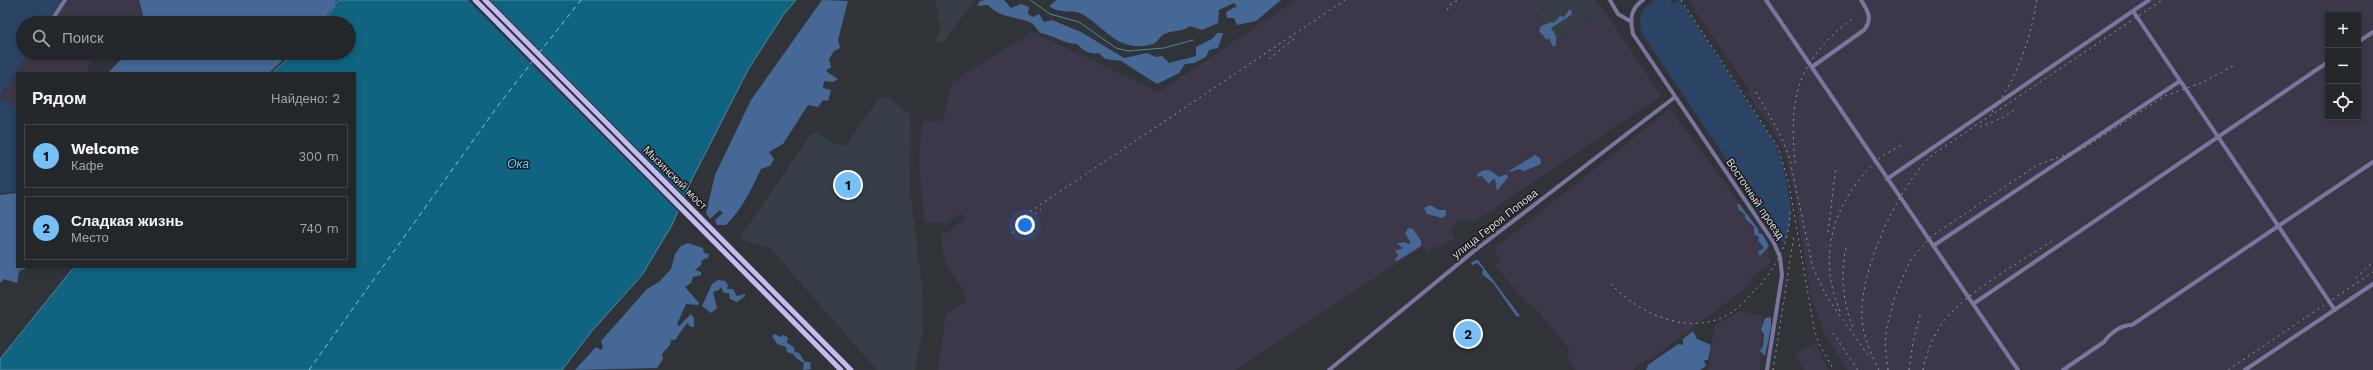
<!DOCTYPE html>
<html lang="ru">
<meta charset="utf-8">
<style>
:root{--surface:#24272a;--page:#2c2f32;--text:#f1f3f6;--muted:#a3a5a8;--line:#414447;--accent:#76c0f7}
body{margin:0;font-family:"Work Sans",sans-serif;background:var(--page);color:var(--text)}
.controls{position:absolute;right:12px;top:12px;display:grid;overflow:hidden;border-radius:0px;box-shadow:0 2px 6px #0003}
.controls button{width:36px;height:36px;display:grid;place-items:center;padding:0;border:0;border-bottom:1px solid var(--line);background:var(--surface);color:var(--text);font:20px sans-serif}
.you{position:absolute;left:1025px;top:225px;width:14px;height:14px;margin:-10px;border:3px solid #fff;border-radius:50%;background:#1a73e8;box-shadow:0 0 0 6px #1a73e833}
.badge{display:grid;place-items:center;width:26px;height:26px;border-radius:50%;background:var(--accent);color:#111;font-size:13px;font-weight:700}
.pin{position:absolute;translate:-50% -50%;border:2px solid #fff;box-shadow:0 1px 4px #0006}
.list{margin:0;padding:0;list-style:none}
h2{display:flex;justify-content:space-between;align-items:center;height:52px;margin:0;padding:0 16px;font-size:17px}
h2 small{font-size:13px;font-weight:400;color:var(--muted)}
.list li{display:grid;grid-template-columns:26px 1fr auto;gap:12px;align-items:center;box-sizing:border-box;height:64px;margin:0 8px 8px;padding:0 8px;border:1px solid var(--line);border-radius:0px}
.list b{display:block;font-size:15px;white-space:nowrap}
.list p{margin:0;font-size:13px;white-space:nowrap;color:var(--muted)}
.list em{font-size:13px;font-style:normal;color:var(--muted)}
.icon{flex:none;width:22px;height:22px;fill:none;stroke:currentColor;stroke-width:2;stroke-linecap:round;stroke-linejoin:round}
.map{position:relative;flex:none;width:2373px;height:370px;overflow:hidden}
.search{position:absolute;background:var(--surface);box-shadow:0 2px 6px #0003;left:16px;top:16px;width:340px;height:44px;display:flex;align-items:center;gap:10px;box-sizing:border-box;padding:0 14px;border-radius:22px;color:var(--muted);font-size:15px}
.panel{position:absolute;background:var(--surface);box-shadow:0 2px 6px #0003;left:16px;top:72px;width:340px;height:196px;border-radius:0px}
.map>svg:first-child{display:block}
</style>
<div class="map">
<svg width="2373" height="370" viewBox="0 0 2373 370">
<rect width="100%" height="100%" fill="#303438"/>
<path fill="#373e48" d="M935,0h39l-32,44 -7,-4 6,-10z
M1528,0h68l7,9 -47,31z
M885,96l25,18 1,4 -1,73 12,95 1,44 -8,40h-38l-106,-121 -30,-10v-3l70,-102 6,-1 17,10 11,3 34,-47z"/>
<path fill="#3d3849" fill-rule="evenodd" d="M62,0h76l4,15 -2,8h-93z
M1296,0h232l28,40 47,-31 58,87 -167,112 1,2 -5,3 -1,-1 -15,10 -13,-3 -6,4 1,2 -6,4 5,9 -16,10 -1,-3 -11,7 -4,-6 -188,124h-297l8,-56 21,-13 -5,-13 -18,-27 2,-2 -4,-9 -1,-16 7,-2 18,-13 -5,-6 -14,10 -22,-1 -6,-58 3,-43h21l9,-39 80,-50 127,60z
M1688,0h685v370h-526l-23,-38 -12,-31 -19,-113 -8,-35 -12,-23 -26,-37 3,-2zM2328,15h30v102h-30z
M28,53h67l-9,20h-69v33l-17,-9z
M1670,109l97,131 2,17 3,5 -23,17 3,4 -102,77h-5l-12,10h-58l-9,-16 4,-4 -33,-40 -15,-12 -27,-33 6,-5 -7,-11z
M1739,311l23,5 -2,54h-52l7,-45z
M1816,343l4,10 8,17h-24l-9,-16z"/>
<path fill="#2b4364" d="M0,0h62l-15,23h-24v30h5l-28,44z
M1654,0h16l2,3 8,-3 94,142c10,24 26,77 9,101l-141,-209c-4,-16 -2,-25 12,-34z
M0,98l17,8v86l-17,1z"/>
<path fill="#456897" d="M139,0h197l-1,4 -13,19h-181l2,-8z
M822,0l26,1 -10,39 2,8 -6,3 -5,8 2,9 -4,1v3l11,7 -5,3 -9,-1 -1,7 8,2 -3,11 -5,-1 -5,7 -10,-2 -25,39 -14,8 5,7 -4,7 -9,3c-10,21 -19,40 -35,56h-9l-2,-5 8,-7 -3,-3 -10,9 -4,-6 9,-38 36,-75z
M985,0h19l7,8 10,-4 8,3 -1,7 5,3 6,-3 5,8 8,-2 29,12 43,26 23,-5 9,4 6,-1 7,7 27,-7v-9l16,-8 5,-6h6l-5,15 -9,2 -3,7 -12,6 -9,1 -6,9 -22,11 -36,-23 -16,-2 -6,-6c-10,2 -15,-2 -22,-9 -14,0 -23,-9 -37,-11 -3,-4 -7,-10 -11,-11 -15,-6 -29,-4 -41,-17l-11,1 3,-5z
M1057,0h224l-25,21 -19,4 -3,-7h-7l-1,-6 11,-6 -3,-3 -15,7 -1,13 -16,7 -12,-4c-8,6 -14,4 -23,7 -6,1 -9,9 -14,11 -34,10 -47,-16 -71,-30 -11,-5 -23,0 -33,-8z
M1569,10l3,1 -1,4 -20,13 5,8v9l-3,2 -4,-9 -2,2 -8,-9 2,-5 11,-4 2,1 6,-7 4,1z
M127,53h163l-21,20h-161z
M1535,155l5,3 1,6 -17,7 -5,-2 -9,3 -1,-1z
M1484,170l7,1 8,6 8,-3 1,3 -11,14 -2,-12 -3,1 -3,4 -7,-8 -4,1 -1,-3z
M17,193v74h13l-11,4 -2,12 -13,-4 -4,4v-88z
M1737,204h2l19,25 1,5h3l7,12 -9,10 -2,-4 6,-4 -6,-8 1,-3 -5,-3v-7l-9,-9v-4l-6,-4z
M1430,205l9,5h7v5l-4,3 -15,-4 -3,-6z
M1408,228l5,1 8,12v5l-24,15 -2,-1 3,-5 -3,-4 8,-3 -6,-4 6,-2 7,2v-3l-5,-7z
M688,243l15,5 1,5 5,1 -1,4 -6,2 -1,5 -6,5 6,2v3l-8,2 -2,6 -6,4 14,16 -1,2 -12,-1 -9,20 2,2 12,-12 3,4v9h-3l-4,-4 -12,17h-4l-1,5 -8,9 1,5 -6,9 -82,2 21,-23 5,3 2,-3 -2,-6 46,-52 12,-7 12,-13 4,-15 6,-8z
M1476,260h2l42,56 -3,1 -24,-34 -11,-9 1,-5 -6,-6 -5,2 -1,-2z
M718,280l7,1 3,4 -1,4h6l4,7 8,-2v2l-8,6 -7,-3 -1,-6h-5l-3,-6 -2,3 -6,2 4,16 -6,5 -9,-7 10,-22z
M1771,317v11l-6,28 -5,-5 3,-5 1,-12 -3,-4 4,-12z
M1693,331l4,8 14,6 -3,15h-4l2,6 -6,4h-54l2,-5 30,-21 5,1v-6z
M775,334l5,3 4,-2 4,3 -1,5 7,4 1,5 4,1 6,9h5l1,7 -8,1 1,-7 -8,-5 -3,-4 -6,-2 -1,-5 -9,-3 -5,-8z"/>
<path fill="#106481" stroke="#4c889d" d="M338,0h458l-12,14 -35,54 -58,113 -19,44 -30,50 -50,56 -30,39h-562v-11l74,-92h281v-194h-83l22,-20h55v-30h-25z"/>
<path fill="#303438" d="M468,0h22l196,198 -6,15z"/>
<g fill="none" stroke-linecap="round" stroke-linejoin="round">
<path stroke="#4c889d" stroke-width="1" d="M1030,0l20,14 29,8 37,26 12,3 36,-3 29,-8"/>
<path stroke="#65d0fc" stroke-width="1" stroke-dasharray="5 4" stroke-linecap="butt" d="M539,53l42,-53
M309,370l188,-263 35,-45"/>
<path stroke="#7c75a0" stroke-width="4" d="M1610,0l8,14 12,7
M1643,0c-13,9 -13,20 -10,34l141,209 6,14 2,18 -15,95
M1766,0l252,370
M2133,11l202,299
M50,23l15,-23
M2358,42l15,-10
M32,54v-1
M1812,67l52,-37c9,-11 4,-19 -3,-30
M1887,179l262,-179
M1933,246l247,-165
M1973,304l355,-242
M1329,370l145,-119 201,-154
M2063,370l41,-28c6,-9 17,-17 28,-17l241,-163
M2245,370l128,-86"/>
<path stroke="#c4bcf1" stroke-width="5" d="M475,0l366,370
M485,0l366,370"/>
<path stroke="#95989c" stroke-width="1" stroke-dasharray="2 4" stroke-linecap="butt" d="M1681,0l97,147 11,37 25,144 5,16 15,26
M1447,10l3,-5 8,-5
M1269,59l28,-23
M1756,92l24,42 9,22 24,112 14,29 43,61
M1992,112c25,-34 38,-71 45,-112
M1980,127l22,-9 15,-10
M1795,163c-6,-68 2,-102 58,-145
M1025,215l320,-215
M1828,232l8,-66
M1012,233l29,-24
M1846,248c-6,26 -3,57 8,82
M2356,278l17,-16
M1611,284c28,30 79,53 118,30 11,-6 20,-18 29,-27 20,-22 32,-47 32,-77
M1840,311c-24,-56 -6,-109 36,-150 8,-7 20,-12 28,-18
M1833,333l25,37
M1773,370l21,-135
M1879,370c-8,-16 -16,-33 -17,-52 -3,-47 36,-131 70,-163l230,-155
M1888,370l-3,-27 2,-17 8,-30 16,-37 21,-23 105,-71 47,-17 81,-52 36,-13 34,-18
M1909,370l4,-28 8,-30
M1923,370c3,-16 10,-34 20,-48 21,-28 78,-61 109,-81
M2228,370l145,-98"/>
</g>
<g text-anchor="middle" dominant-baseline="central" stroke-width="3" stroke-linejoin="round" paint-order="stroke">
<g font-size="11" fill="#d9dbde" stroke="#1a1b1d">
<text transform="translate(675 178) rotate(45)">Мызинский мост</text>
<text transform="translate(1755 199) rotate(56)">Восточный проезд</text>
<text transform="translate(1495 224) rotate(-38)">улица Героя Попова</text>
</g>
<g font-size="12" font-style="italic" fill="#65d0fc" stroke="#1a1b1d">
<text x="518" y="164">Ока</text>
</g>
</g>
</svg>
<div class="controls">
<button>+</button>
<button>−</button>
<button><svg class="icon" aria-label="locate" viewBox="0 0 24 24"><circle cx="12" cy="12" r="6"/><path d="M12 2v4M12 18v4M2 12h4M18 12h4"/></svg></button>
</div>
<div class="you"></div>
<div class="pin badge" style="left:848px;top:185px">1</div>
<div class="pin badge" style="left:1468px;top:334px">2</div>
<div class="search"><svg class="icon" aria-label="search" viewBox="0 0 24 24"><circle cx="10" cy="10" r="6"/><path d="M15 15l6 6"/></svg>Поиск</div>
<section class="panel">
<h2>Рядом<small>Найдено: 2</small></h2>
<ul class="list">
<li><span class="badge">1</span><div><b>Welcome</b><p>Кафе</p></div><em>300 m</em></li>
<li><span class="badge">2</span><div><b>Сладкая жизнь</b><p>Место</p></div><em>740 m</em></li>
</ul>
</section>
</div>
